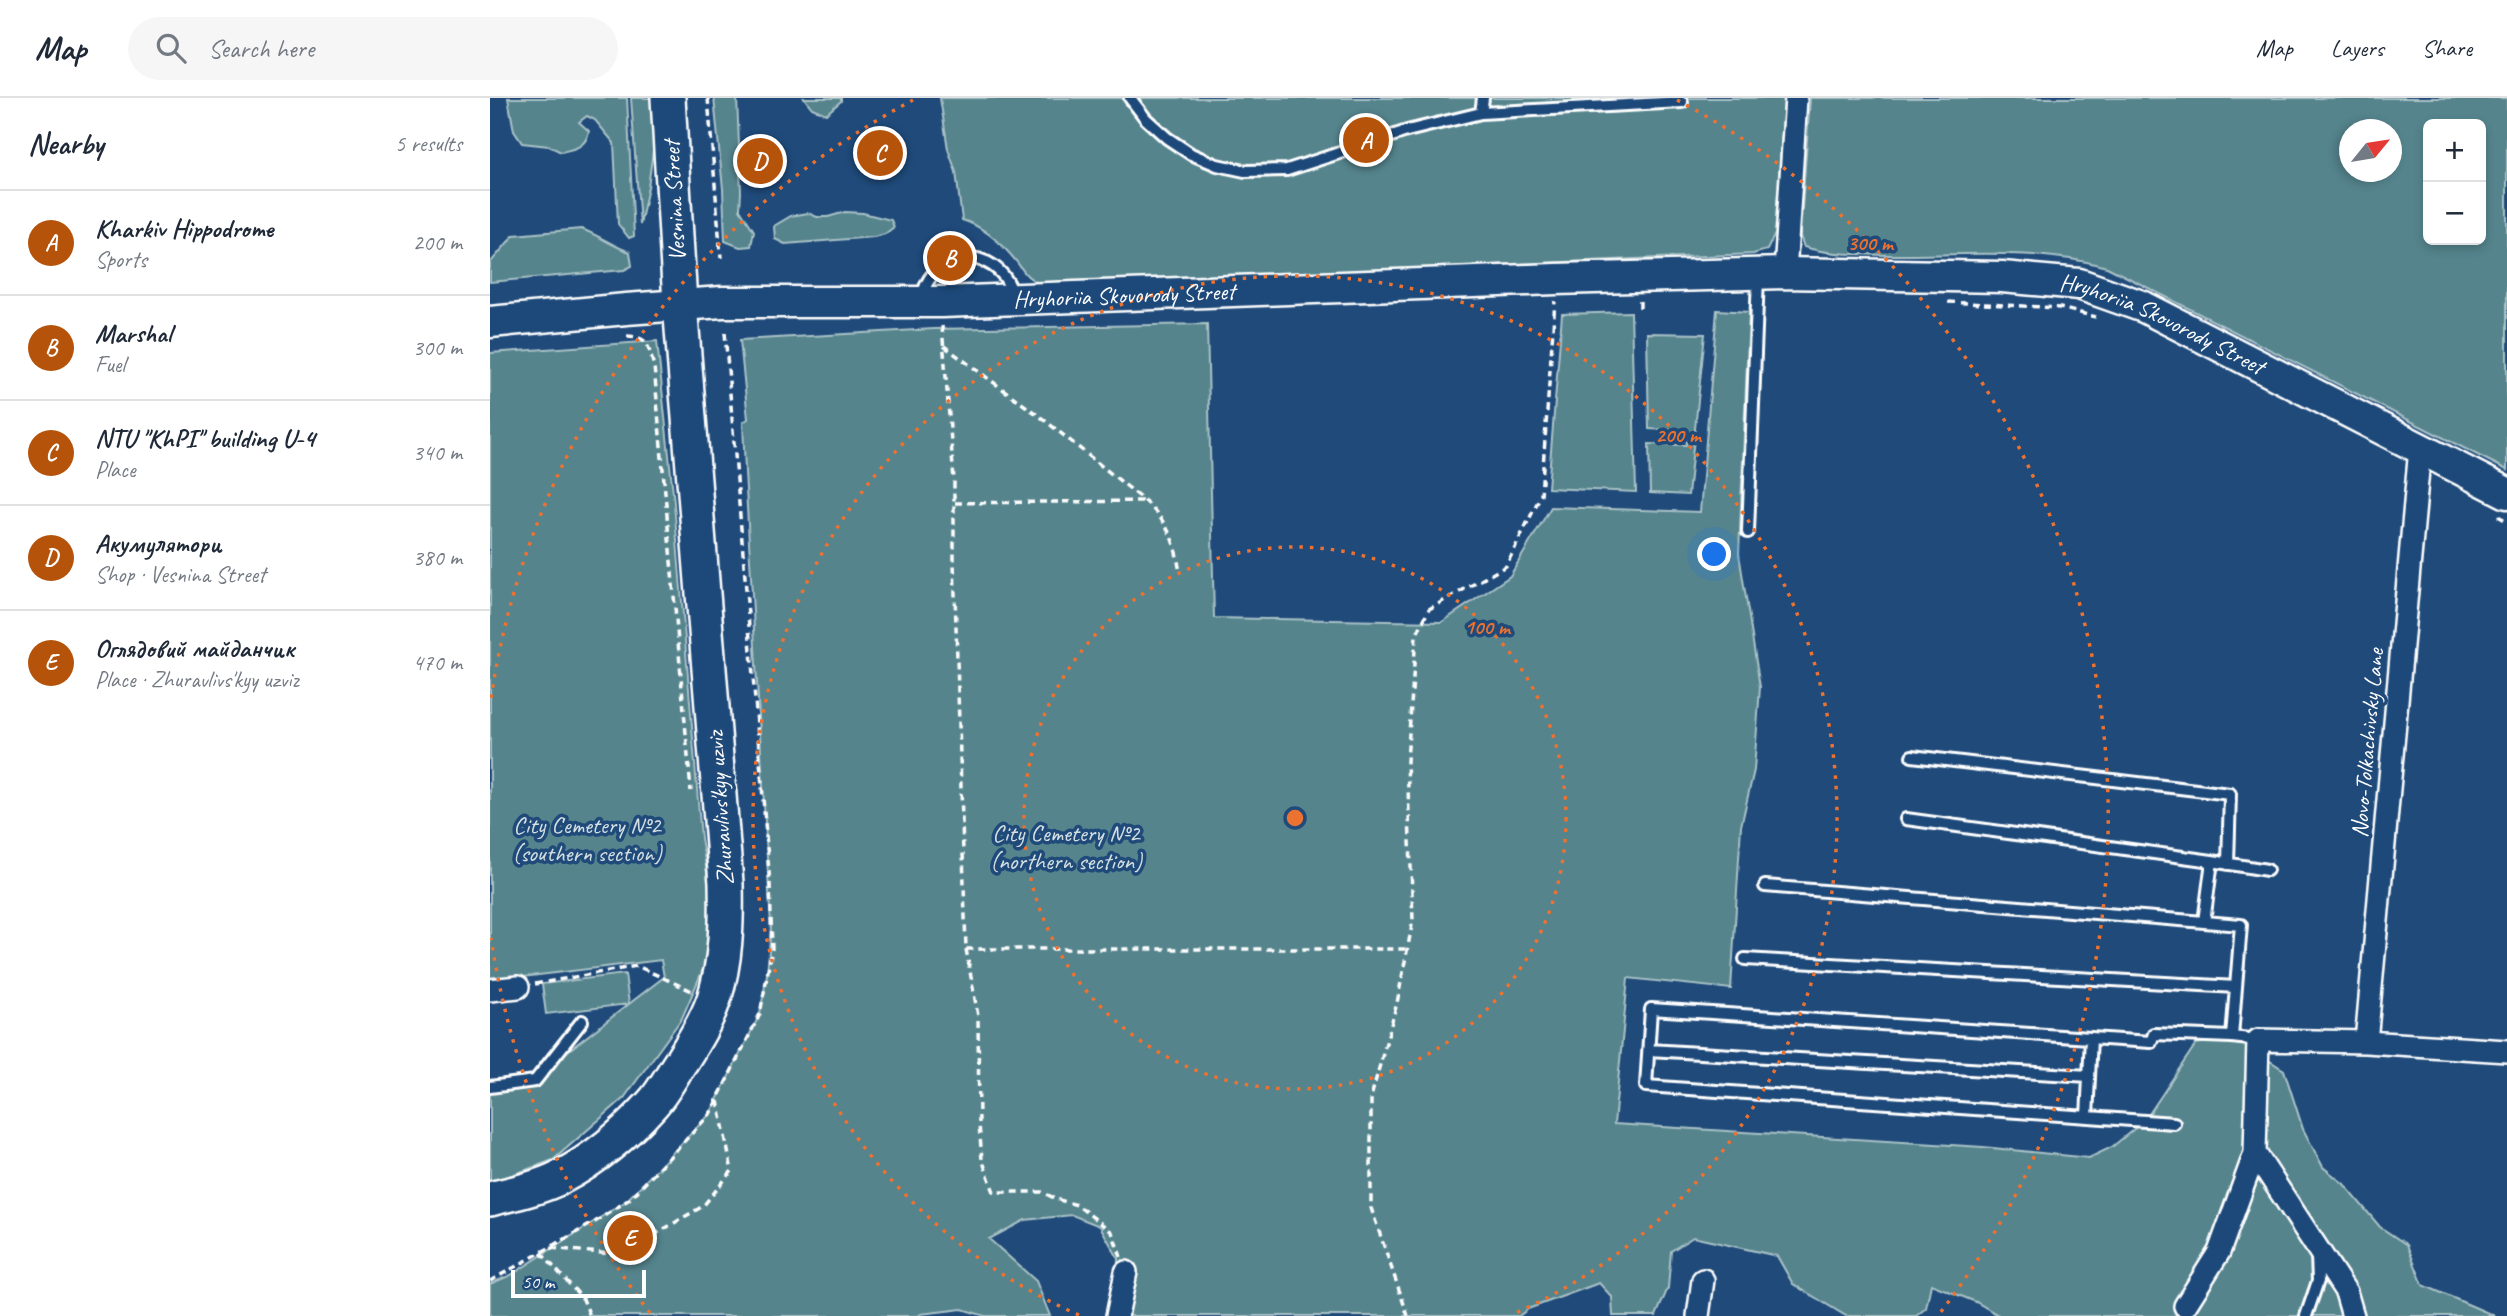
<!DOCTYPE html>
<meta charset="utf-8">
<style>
:root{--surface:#fff;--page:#f6f6f7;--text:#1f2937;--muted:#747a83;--line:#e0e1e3;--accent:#b45309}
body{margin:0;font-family:Caveat,sans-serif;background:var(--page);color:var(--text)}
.controls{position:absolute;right:21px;top:21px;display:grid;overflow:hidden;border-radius:10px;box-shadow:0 4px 10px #0003}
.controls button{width:63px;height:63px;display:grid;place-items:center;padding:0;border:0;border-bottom:2px solid var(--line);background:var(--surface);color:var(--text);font:35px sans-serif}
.compass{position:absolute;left:1849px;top:21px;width:63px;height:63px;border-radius:50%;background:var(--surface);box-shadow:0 4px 10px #0003;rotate:60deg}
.scale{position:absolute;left:21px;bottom:18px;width:135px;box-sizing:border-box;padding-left:7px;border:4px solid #fff;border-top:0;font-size:19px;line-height:24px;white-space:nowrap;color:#fff;-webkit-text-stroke:5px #1f4a7a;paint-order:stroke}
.you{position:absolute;left:1225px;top:457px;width:24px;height:24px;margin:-18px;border:5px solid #fff;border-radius:50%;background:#1a73e8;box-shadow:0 0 0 10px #1a73e833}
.badge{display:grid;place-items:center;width:46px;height:46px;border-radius:50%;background:var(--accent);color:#fff;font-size:23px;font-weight:700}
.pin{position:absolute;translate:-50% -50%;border:4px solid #fff;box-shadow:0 2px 7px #0006}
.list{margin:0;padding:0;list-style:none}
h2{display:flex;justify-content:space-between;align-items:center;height:91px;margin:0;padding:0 28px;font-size:30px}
h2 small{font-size:23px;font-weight:400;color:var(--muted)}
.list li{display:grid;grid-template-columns:46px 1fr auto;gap:21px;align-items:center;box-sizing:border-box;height:105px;padding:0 28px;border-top:2px solid var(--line)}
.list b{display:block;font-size:26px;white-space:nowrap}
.list p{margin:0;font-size:23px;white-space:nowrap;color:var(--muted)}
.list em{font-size:23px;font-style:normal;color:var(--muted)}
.icon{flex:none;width:38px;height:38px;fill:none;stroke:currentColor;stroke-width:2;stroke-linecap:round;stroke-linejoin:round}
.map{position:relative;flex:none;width:2017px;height:1218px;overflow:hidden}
header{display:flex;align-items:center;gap:42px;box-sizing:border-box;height:98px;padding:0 35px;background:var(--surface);border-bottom:2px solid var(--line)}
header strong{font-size:33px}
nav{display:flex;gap:38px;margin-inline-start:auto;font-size:24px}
.search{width:490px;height:63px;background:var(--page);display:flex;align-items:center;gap:18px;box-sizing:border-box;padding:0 24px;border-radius:38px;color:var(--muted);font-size:26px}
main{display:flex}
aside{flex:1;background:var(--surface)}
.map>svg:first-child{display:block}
</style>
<header>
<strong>Map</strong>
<div class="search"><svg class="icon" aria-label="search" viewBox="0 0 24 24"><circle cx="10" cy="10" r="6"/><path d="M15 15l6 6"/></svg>Search here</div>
<nav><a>Map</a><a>Layers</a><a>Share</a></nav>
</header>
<main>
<aside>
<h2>Nearby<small>5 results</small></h2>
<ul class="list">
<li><span class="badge">A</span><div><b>Kharkiv Hippodrome</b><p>Sports</p></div><em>200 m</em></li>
<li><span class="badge">B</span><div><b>Marshal</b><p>Fuel</p></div><em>300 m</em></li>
<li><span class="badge">C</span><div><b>NTU &quot;KhPI&quot; building U-4</b><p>Place</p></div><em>340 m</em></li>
<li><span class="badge">D</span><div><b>Акумулятори</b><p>Shop · Vesnina Street</p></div><em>380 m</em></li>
<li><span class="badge">E</span><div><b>Оглядовий майданчик</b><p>Place · Zhuravlivs'kyy uzviz</p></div><em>470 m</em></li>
</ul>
</aside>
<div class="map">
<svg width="2017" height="1218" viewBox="0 0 2017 1218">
<rect width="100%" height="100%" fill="#1f4a7a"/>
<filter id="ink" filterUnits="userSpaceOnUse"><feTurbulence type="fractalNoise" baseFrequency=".0143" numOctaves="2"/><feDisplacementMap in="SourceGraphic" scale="14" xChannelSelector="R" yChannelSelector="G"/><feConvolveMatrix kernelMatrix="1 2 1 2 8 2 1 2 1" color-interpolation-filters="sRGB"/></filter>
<g filter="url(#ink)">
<path fill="#54848d" stroke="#aac2c6" stroke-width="2" fill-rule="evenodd" d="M18,0h119l7,138 -5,2 -11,-14 -4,-81 -19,-23 -8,-4 -8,6 10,9c-3,16 -14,18 -28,21l-12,-6 -27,-3 -8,-12z
M141,0h21l3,38 -7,51 -8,38z
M224,0h23l4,94 -1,17 14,22 -3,15 -11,1 -15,-6 -2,-52z
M314,0h37v3l-15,13 -14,-6z
M450,0h844l-9,136 -8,16 -14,4 -713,30c-13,-6 -16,-12 -24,-23 -14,-17 -33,-35 -54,-41l-6,-48 -8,-23z
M1320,0h697v372l-400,-203c-68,-19 -142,-12 -211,-12 -31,-1 -62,1 -92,-8l-4,-11zM1938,26h53v116h-53zM1860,32h42v42h-42z
M355,114l18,1 28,7 3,7 -9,7 -11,3 -89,7 -10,-5 -1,-13 17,-10 17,-3 9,4h11z
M91,131c18,6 31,17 49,23l2,14 -8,4 -134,12v-19l24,-28z
M1227,212l32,2 -10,242 21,133 -6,83 -13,56 -10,163 -103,-11 -14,146 369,23 106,11 23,-11 33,-27 51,-76 36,-7 52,33 19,59 20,38 21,17 36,43 27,18 16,40 72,31h-495l-24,-14 -45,-18 -5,24 -10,8h-70l-53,-32 -16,-28 -84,-19 -22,14 -3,37 -12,28h-43l-1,-19 -13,-14 -71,26 -9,7h-405l4,-58 -18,-32 -28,-11 -47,5 -36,19 47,42 14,35h-65l-23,-7 -41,5 -3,2h-428v-32l21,-9 115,-74 84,-87 50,-100 7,-40 4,-47 -26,-455 -2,-50 5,-3 -8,-79 194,-11 273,-5 7,294 228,4 68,-46 41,-69 149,5z
M1141,214l5,180 -88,-4 14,-174z
M1157,235l58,1 -17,161 -38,-2 -1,-49 37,1 1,-14 -38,-2z
M167,243l17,162 27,335 9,51 -3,71 -25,58 -58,80 -71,62 -63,23v-103l44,-3 130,-100 -3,-17 -171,21v-628z
M135,876l4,30 -83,10 -4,-30z"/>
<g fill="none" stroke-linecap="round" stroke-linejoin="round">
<defs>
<path id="lane" d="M640,0l16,21 21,19 24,16 26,11 28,6 42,-1 120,-39 74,-18 201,-11
M991,15l2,-15
M482,160c21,3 36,17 41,38
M432,202c2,-17 10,-28 24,-37
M1258,434l10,-255
M1422,658l318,38 -2,70
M1416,721l306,42
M1275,788l476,39 -9,112 26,3
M1714,824l8,-61 55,9
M1255,861l491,28
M1159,952l440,26
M0,989l45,-6 47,-60
M1597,1019l4,-79
M1684,1025l-528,-37 5,-77 500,33 3,-8 78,3
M1816,1218l12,-35 -1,-26"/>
<path id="street" d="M1295,175l11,-175
M0,892l28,-3
M1876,944l54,-594
M1695,1208l34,-54 36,-99
M627,1218l9,-44
M1208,1218l5,-36
M1863,1218l-7,-24 -91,-139 3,-113 108,2 141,9"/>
<g id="secondary">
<path id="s1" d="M0,224l136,-13 96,-7h220l614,-23 229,-6 217,4 77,7 65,23 363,186"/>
</g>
<path id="primary" d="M0,1101c24,-6 49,-11 71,-22 34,-18 66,-45 91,-73 12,-13 20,-30 30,-44 12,-19 25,-40 32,-61 12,-38 13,-77 12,-116l-46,-579 -12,-206"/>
</defs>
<use href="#lane" stroke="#fff" stroke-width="16"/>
<use href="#street" stroke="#fff" stroke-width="26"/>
<use href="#secondary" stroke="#fff" stroke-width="35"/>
<use href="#primary" stroke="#fff" stroke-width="38"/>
<path stroke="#fff" stroke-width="3.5" stroke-dasharray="7 5" stroke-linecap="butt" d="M218,0l13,160
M1150,203v11
M1458,204l112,6 36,9
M452,228l12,154v82l12,387h442
M137,238c23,1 20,9 27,30l37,425
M454,248l98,72 103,83c24,23 30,40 35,72
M465,405l188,-2
M2008,418l9,5
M476,851l12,67 1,109 3,34 12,33h48l14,7 21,6 35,27 9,25
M45,886l102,-18 55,25
M61,1150l69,7 83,-49 29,-35 -14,-70
M51,1155l42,46 7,17
M0,1183l105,-59 36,-24 79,-84 50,-100 12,-65 -2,-65 -45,-552
M918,1218l-37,-108v-111l26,-94 16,-83 -6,-159 9,-125 13,-27 77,-43 35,-71 14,-194"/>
<use href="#lane" stroke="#1f4a7a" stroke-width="10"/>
<use href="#street" stroke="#1f4a7a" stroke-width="21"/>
<use href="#secondary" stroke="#1f4a7a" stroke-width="30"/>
<use href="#primary" stroke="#1f4a7a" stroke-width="33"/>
</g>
</g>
<g fill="none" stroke="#eb7230" stroke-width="3.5" stroke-dasharray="3.5 7">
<circle cx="805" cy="720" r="271"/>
<path d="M589 1217A542 542 0 1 1 1021 1217"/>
<path d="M160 1215A813 813 0 0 1 1 840M1 600A813 813 0 0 1 423 2M1187 2A813 813 0 0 1 1450 1215"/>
</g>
<g text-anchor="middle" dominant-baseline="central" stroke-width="7" stroke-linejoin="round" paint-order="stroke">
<g font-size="24" fill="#fff" stroke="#1f4a7a">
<text transform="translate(184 103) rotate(-93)">Vesnina Street</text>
<text stroke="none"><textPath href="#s1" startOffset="635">Hryhoriia Skovorody Street</textPath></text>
<text stroke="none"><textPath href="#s1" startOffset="1682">Hryhoriia Skovorody Street</textPath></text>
<text transform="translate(1877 645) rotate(-85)">Novo-Tolkachivsky Lane</text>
<text transform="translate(230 710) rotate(-94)">Zhuravlivs'kyy uzviz</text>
</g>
<g font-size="24" fill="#d4e0e2" stroke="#1f4a7a">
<text x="97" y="727">City Cemetery №2<tspan x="97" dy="28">(southern section)</tspan></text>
<text x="576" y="735">City Cemetery №2<tspan x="576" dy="28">(northern section)</tspan></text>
</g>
</g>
<circle cx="805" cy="720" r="10" fill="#eb7230" stroke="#1f4a7a" stroke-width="3.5"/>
<g font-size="21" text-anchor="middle" font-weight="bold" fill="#eb7230" stroke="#1f4a7a" stroke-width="7" stroke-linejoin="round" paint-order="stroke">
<text x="1380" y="152">300 m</text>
<text x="1188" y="344">200 m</text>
<text x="997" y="536">100 m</text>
</g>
</svg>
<div class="controls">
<button>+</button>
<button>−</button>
</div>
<svg class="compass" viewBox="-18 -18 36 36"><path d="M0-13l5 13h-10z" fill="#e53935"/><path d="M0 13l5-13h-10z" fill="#747a83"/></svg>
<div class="scale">50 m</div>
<div class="you"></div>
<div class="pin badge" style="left:876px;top:42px">A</div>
<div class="pin badge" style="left:460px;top:160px">B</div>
<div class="pin badge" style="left:390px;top:55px">C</div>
<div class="pin badge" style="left:270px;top:63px">D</div>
<div class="pin badge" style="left:140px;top:1140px">E</div>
</div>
</main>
